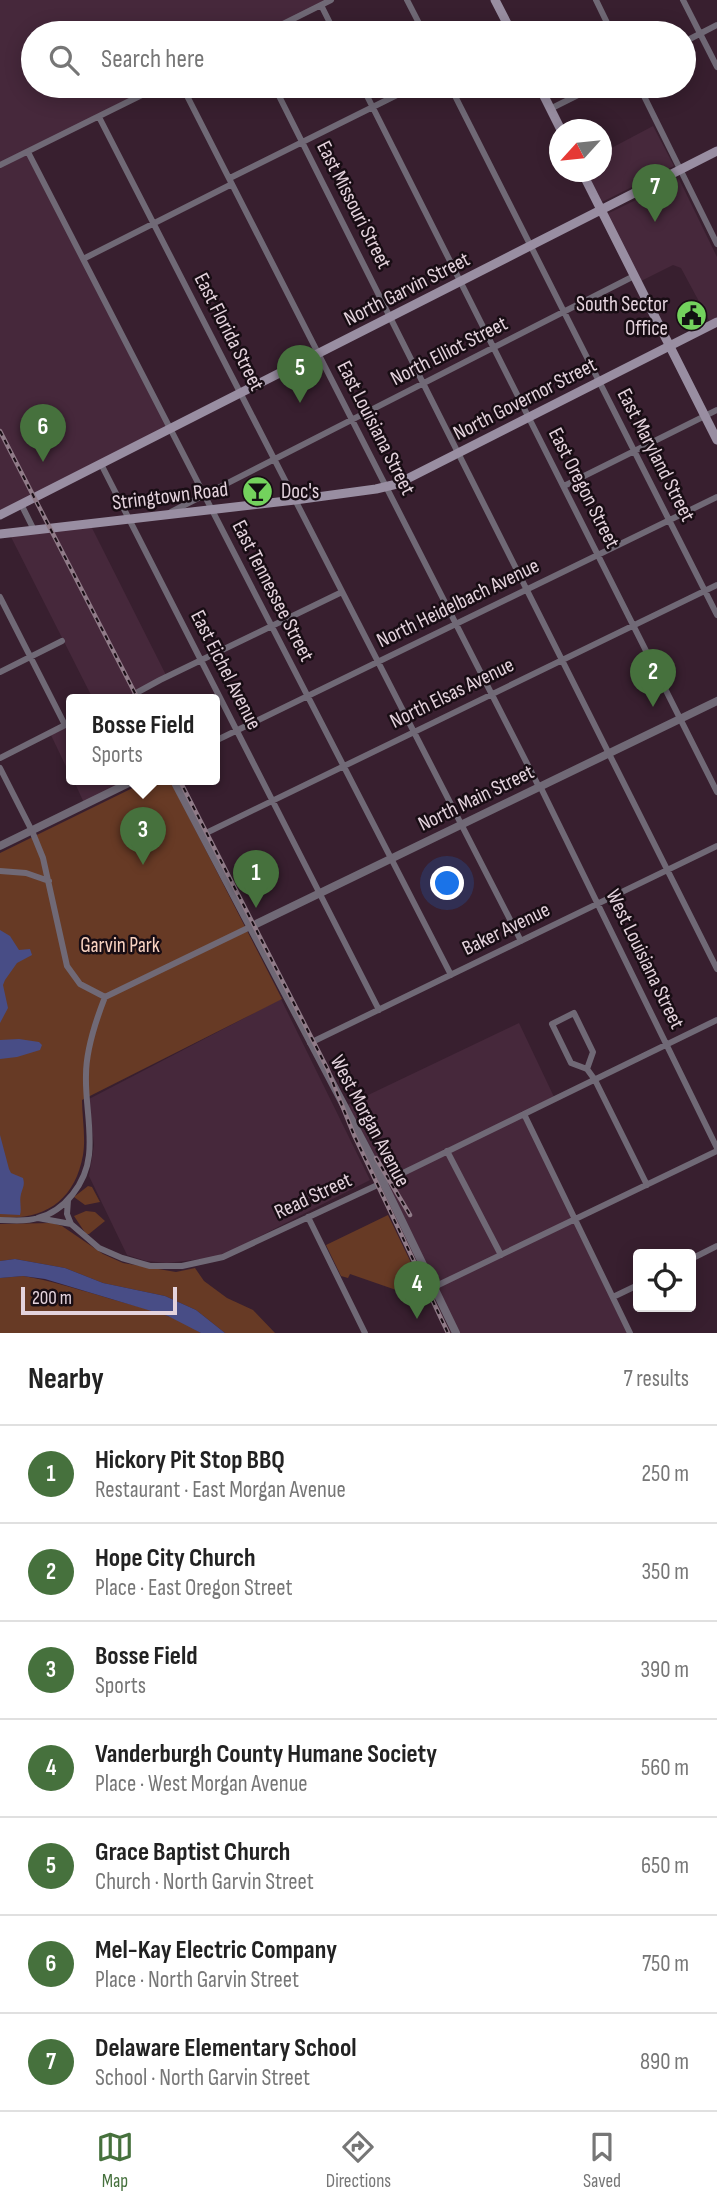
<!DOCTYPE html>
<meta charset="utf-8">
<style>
:root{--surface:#fff;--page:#f6f6f6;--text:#222;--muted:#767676;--line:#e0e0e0;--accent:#46713d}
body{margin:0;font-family:"Sofia Sans Condensed",sans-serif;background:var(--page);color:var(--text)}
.controls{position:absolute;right:21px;bottom:21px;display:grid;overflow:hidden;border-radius:7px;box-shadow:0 4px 18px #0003}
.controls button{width:63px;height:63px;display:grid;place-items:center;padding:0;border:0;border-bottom:2px solid var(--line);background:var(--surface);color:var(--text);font:35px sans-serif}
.compass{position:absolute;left:549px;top:119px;width:63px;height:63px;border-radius:50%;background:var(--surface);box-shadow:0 4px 18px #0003;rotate:243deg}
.scale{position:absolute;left:21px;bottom:18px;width:156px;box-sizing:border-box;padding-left:7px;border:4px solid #e4d3dd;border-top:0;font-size:19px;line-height:24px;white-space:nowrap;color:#e4d3dd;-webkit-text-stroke:5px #180d14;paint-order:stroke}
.you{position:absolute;left:448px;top:884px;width:24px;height:24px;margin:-18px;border:5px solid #fff;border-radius:50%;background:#1a73e8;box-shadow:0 0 0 10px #1a73e833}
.badge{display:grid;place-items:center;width:46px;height:46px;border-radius:50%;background:var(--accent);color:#fff;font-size:23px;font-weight:700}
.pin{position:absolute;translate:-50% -58px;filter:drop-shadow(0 2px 4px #0008)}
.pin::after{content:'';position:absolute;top:37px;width:24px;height:21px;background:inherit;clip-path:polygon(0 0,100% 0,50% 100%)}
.popup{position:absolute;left:66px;top:694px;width:154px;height:91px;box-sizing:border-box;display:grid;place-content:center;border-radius:7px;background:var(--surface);filter:drop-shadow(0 2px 5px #0005);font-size:23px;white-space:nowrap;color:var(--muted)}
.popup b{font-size:26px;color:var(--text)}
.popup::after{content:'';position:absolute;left:50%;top:100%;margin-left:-14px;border:14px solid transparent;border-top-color:var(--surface)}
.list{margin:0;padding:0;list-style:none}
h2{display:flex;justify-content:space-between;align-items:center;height:91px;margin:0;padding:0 28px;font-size:30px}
h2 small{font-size:23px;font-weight:400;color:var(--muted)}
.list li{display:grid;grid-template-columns:46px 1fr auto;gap:21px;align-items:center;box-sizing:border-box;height:98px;padding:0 28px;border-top:2px solid var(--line)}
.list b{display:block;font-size:26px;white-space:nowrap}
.list p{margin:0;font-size:23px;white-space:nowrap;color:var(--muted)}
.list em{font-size:23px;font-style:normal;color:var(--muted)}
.icon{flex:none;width:38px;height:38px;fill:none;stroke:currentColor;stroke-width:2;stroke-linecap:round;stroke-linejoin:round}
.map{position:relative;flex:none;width:717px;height:1333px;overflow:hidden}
.search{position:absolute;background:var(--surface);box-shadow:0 4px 18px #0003;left:21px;right:21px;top:21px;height:77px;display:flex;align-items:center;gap:18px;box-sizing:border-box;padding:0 24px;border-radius:38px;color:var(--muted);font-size:26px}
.sheet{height:777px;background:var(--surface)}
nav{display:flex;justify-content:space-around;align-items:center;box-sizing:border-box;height:98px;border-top:2px solid var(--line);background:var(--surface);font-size:19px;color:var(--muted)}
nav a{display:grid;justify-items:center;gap:4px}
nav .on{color:var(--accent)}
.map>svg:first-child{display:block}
</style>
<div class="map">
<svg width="717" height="1333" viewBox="0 0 717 1333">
<rect width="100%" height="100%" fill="#381f2f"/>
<path fill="#46283b" d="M0,0h329l-67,33h-229v53h122l-155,77z
M653,126l21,40 -72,36 -15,-30h15v-19z
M28,152l142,277 -134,73 -36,16v-352z
M679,179l38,78v62l-7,3 -29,-54 -8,-3 -32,16 -34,-67z
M90,524l77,153 -35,22h-39l-84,-166z
M71,723v54l-21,-44z
M73,779h64l-52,26z
M281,999l89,181 -139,71 -21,7 -43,5 -21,-2 -19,-6 -38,-79 5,-31 -5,-46z
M519,1023l36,76 -31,15 105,219h-173l-113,-226z"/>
<path fill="#673a25" d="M151,779h16l4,3 111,217 -200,101c0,17 4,38 1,55 -8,45 -38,66 -83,62v-364z
M88,1186l4,1 8,15 -15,3 -11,-8z
M86,1211l9,1 10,9 -16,13h-3l-12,-18z
M388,1215l42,87 -14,6 -5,-8 -13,-5 1,-4 -49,-17 -2,4 -7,-2 -15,-31z
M52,1223l10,3 41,28 20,9 53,9 19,-4 9,13 23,17 26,12 22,23h-50l-29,-23 -31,-14 -62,-13 -38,-15 -50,-9 -15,2v-37z
M23,1276c26,4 50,12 75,19 34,11 73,17 103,38h-201v-55z"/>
<path fill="#484d86" d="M0,930l10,6 9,14 11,-1 2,6 -15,8 -12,17 -2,5 5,23 -8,15z
M19,1039l20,3 3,3 -2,5 -23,7 -17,2v-19z
M0,1135l9,34 2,4 12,5c2,7 0,9 -2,16 -2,7 1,14 -1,21l-20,-1z
M15,1259l50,9 38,15 62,13 31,14 29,23h-24l-33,-17 -123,-37 -22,-3 -23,2v-17z"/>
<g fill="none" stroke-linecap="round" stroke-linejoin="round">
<path stroke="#706976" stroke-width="6" d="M407,0l17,33
M596,0l16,33
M683,0l34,67
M321,5l14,28
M265,33l66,-33
M684,42l33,-17
M182,86l357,701
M274,86l443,883
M362,86l355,706
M450,86l267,529
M639,86l78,158
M550,109l46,-23
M99,117l422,824
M28,152l423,823
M0,165l160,-79
M230,178l185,-92
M83,259l149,-75
M101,464l278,546
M564,486l153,-76
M21,504l13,26
M171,512l463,-236
M0,597l65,128
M0,672l62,-31
M122,699l10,-1 6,-6 22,-12 182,-88
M215,741l502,-244
M0,758l71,-36
M0,768l32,63 11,27 24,108 13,18 25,13
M540,786l177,362
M202,835l515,-250
M0,871l26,2 23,8
M310,1043l407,-197
M587,1069l6,-17 -19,-39 -22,11 19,39 16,6 8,11 52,105
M524,1114l106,219
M447,1151l54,104
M68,1200l-1,14 4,10
M308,1217l57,116
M38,1218l33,6 28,24 23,10 28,8h32l41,-9 178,-83 316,-154
M0,1220c12,0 26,2 38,-2 27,-7 48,-35 51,-63 3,-26 -4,-54 -3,-80 0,-26 10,-55 19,-78l145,-70
M691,1259l26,-13
M434,1287l283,-136
M613,1297l25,-12"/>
<path stroke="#706976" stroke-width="8" d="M173,779l198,378 85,176
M0,846l137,-67
M250,927l467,-226"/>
<path stroke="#998ea2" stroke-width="9" d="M495,0l17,33
M539,86l22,44
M582,172l135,268
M0,515l717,-364
M0,534l295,-34 81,-11 21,-5 320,-162"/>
<defs>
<path id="rail" d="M0,431l138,268
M179,779l148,289 27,67 94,198
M376,1158l34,57"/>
</defs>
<use href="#rail" stroke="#907b88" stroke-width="4.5"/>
<use href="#rail" stroke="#180d14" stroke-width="2" stroke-dasharray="5" stroke-linecap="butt"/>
</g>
<defs>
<symbol id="civic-disc" viewBox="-11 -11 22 22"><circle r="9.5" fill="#73d25d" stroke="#180d14"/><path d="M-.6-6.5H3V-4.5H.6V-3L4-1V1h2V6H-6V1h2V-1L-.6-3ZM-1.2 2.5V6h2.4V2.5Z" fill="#111"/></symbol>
<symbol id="bar-disc" viewBox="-11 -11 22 22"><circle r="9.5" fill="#73d25d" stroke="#180d14"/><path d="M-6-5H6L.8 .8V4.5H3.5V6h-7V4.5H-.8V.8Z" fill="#111"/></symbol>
</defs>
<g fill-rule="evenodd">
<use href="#civic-disc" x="674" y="298" width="35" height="35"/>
<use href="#bar-disc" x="240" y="474" width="35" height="35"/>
</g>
<g text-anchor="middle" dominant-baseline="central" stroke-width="5" stroke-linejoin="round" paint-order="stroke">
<g font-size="21" fill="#e4d3dd" stroke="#180d14">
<text transform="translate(354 205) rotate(63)">East Missouri Street</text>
<text transform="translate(407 289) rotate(-27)">North Garvin Street</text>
<text transform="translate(229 332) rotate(63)">East Florida Street</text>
<text transform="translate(449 351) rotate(-27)">North Elliot Street</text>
<text transform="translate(525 399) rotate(-27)">North Governor Street</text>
<text transform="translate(376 428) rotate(63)">East Louisiana Street</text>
<text transform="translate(656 455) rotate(63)">East Maryland Street</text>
<text transform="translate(584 488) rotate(63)">East Oregon Street</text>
<text transform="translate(170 496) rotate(-7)">Stringtown Road</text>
<text transform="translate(273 591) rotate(63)">East Tennessee Street</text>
<text transform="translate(458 603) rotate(-26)">North Heidelbach Avenue</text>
<text transform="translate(226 670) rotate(63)">East Eichel Avenue</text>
<text transform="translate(452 693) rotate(-26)">North Elsas Avenue</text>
<text transform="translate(476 798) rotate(-26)">North Main Street</text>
<text transform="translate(506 929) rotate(-26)">Baker Avenue</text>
<text transform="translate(645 959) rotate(64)">West Louisiana Street</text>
<text transform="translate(370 1121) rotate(62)">West Morgan Avenue</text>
<text transform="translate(313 1196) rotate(-25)">Read Street</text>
</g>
<g font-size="21" fill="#e4d3dd" stroke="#180d14" text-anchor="end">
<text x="668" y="304">South Sector<tspan x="668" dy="24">Office</tspan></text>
<text x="281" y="491" text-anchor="start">Doc's</text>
</g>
<g font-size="21" fill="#f9d3c2" stroke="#180d14">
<text x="120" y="945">Garvin Park</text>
</g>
</g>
</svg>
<div class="controls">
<button><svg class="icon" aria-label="locate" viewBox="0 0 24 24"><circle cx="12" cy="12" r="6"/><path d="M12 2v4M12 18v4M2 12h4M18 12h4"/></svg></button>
</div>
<svg class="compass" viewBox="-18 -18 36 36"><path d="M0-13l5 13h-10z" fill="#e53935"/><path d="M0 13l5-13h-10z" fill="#767676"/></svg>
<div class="scale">200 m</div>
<div class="you"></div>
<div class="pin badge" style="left:256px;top:908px">1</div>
<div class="pin badge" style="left:653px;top:707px">2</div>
<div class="pin badge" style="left:143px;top:865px">3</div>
<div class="popup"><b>Bosse Field</b>Sports</div>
<div class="pin badge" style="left:417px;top:1319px">4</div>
<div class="pin badge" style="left:300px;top:403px">5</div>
<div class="pin badge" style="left:43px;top:462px">6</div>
<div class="pin badge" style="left:655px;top:222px">7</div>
<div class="search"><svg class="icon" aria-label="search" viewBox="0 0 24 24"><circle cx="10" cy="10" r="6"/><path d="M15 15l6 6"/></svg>Search here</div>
</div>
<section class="sheet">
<h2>Nearby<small>7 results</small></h2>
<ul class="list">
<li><span class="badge">1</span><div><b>Hickory Pit Stop BBQ</b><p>Restaurant · East Morgan Avenue</p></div><em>250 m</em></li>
<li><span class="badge">2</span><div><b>Hope City Church</b><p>Place · East Oregon Street</p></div><em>350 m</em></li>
<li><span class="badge">3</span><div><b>Bosse Field</b><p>Sports</p></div><em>390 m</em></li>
<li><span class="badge">4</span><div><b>Vanderburgh County Humane Society</b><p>Place · West Morgan Avenue</p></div><em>560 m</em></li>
<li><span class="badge">5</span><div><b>Grace Baptist Church</b><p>Church · North Garvin Street</p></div><em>650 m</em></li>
<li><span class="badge">6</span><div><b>Mel-Kay Electric Company</b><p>Place · North Garvin Street</p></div><em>750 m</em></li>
<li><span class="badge">7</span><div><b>Delaware Elementary School</b><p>School · North Garvin Street</p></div><em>890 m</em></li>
</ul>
</section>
<nav>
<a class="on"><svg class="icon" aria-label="map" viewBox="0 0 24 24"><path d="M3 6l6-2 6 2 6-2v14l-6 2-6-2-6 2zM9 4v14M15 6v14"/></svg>Map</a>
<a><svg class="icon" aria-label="directions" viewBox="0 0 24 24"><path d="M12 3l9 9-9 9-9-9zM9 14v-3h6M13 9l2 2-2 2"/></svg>Directions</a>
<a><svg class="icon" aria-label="saved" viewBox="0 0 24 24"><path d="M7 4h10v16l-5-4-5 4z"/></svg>Saved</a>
</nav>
